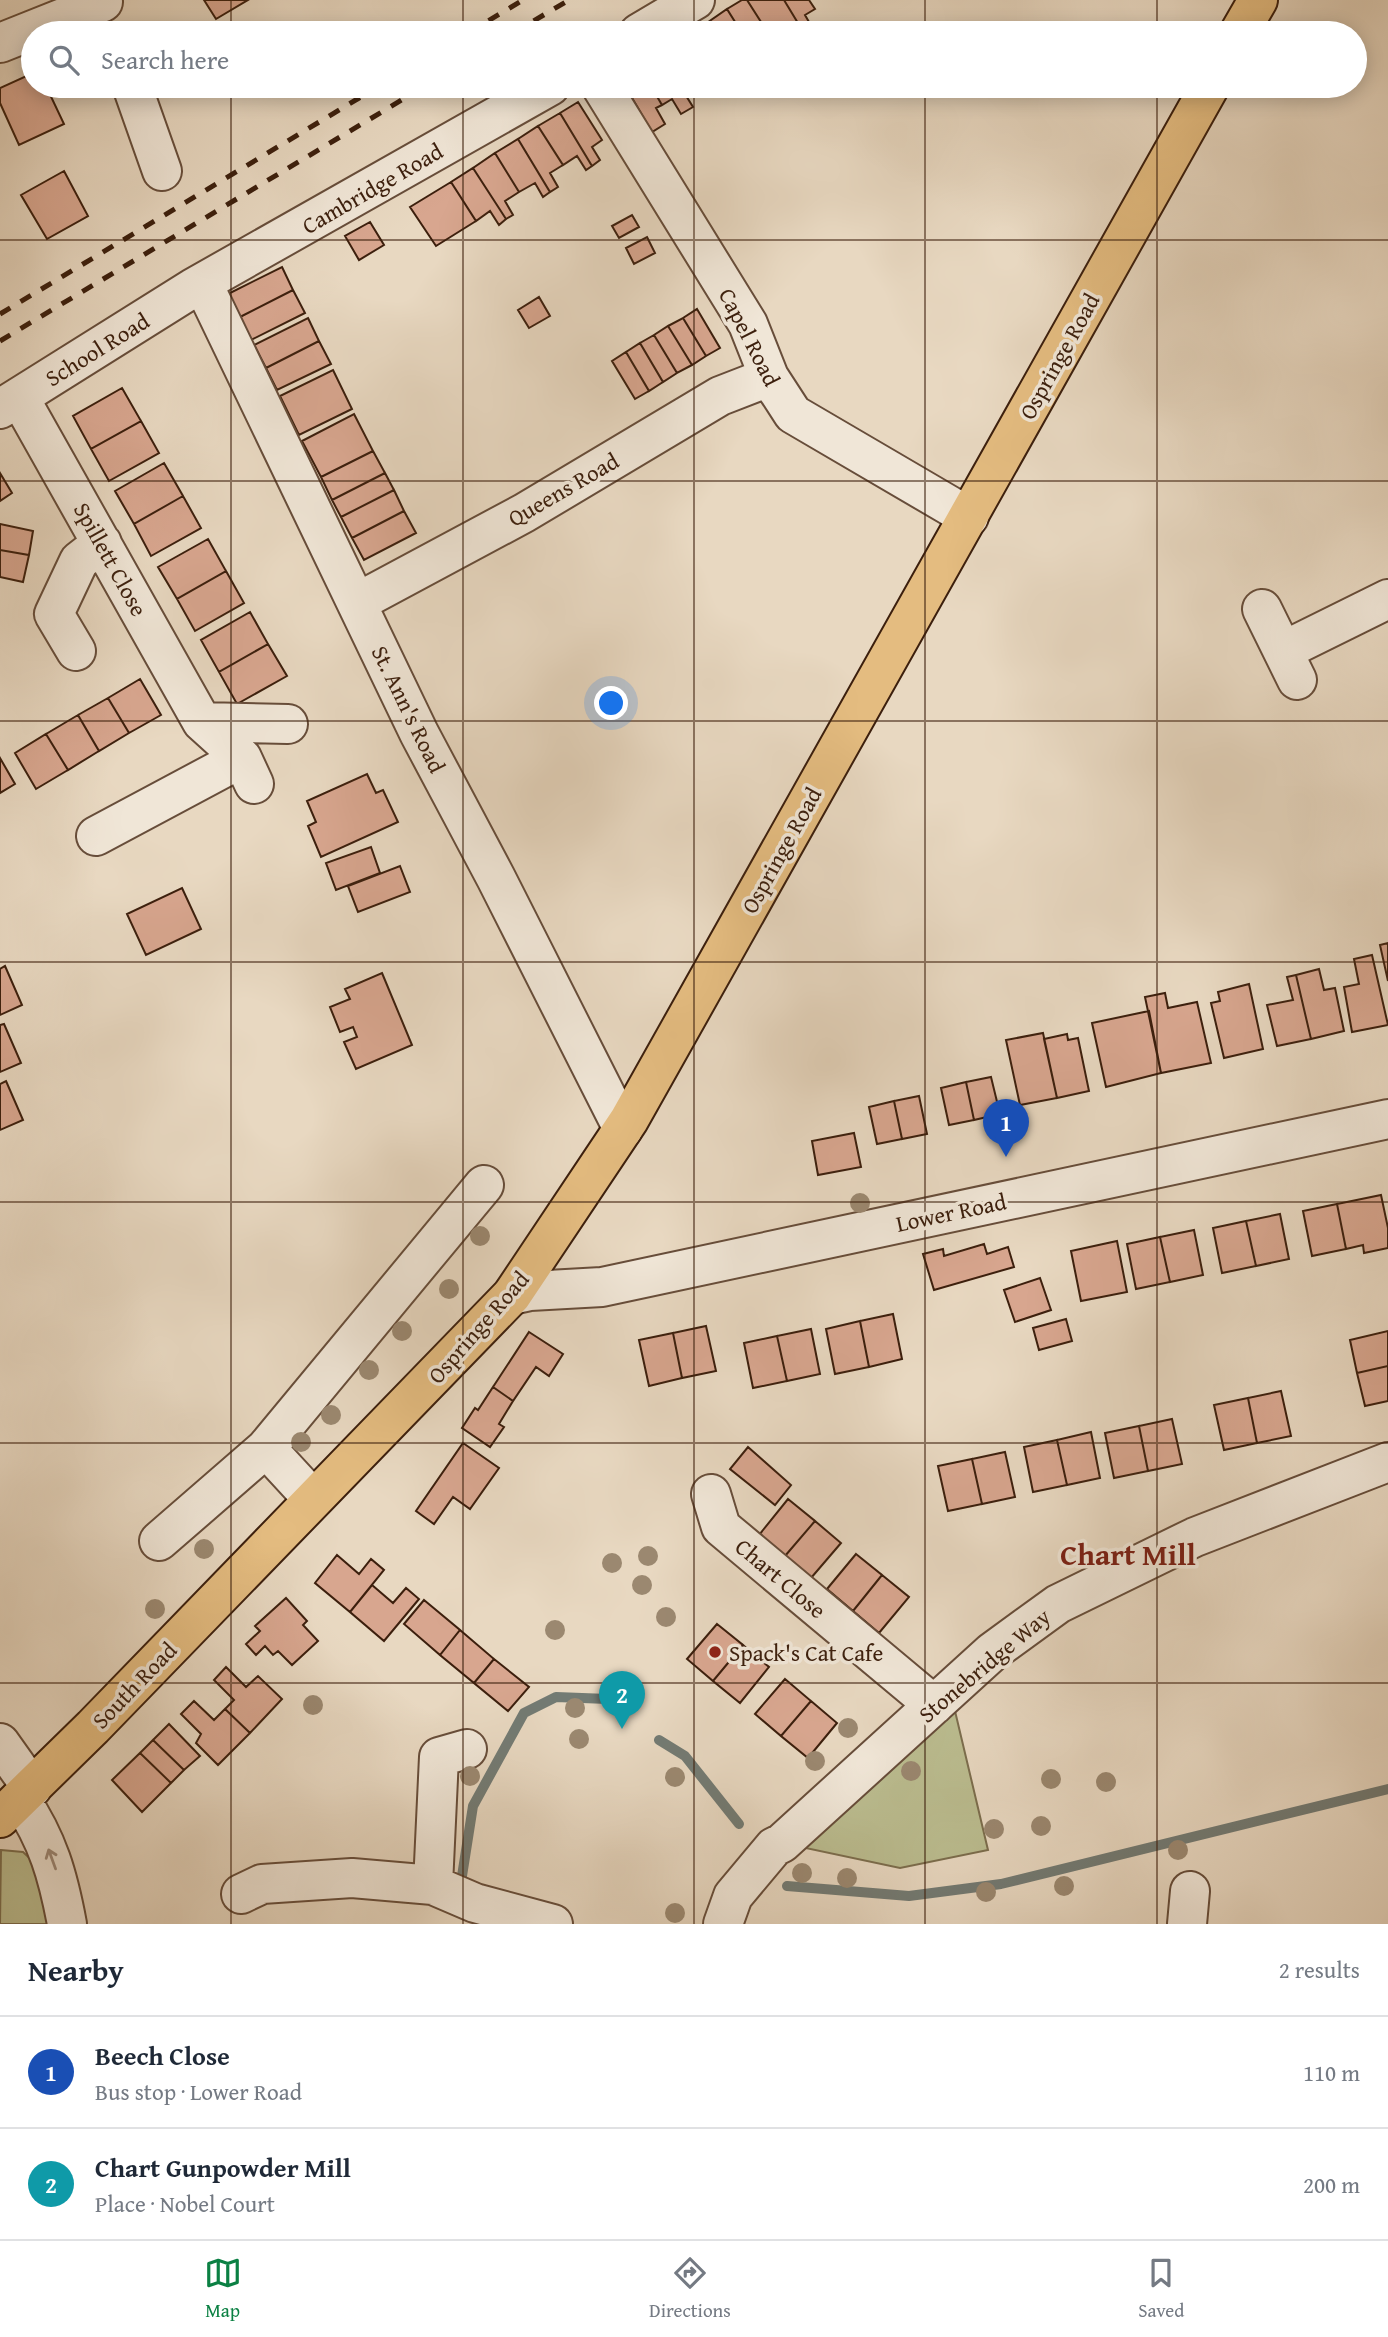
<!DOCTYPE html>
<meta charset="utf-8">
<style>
:root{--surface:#fff;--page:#f2f2f3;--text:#1f2937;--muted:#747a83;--line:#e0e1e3;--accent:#0b8043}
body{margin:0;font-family:"Gentium Book Plus",serif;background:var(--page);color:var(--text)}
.you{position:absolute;left:612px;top:704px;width:24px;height:24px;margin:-18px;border:5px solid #fff;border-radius:50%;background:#1a73e8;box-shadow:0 0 0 10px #1a73e833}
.badge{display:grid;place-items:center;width:46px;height:46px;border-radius:50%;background:var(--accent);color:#fff;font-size:23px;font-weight:700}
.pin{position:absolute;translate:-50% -58px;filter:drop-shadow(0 2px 4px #0008)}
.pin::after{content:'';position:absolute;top:37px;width:24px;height:21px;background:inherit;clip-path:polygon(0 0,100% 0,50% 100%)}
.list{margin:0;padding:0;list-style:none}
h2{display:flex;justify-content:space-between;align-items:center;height:91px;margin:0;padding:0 28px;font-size:30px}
h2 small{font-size:23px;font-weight:400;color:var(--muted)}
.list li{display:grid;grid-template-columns:46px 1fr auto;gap:21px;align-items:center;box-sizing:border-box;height:112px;padding:0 28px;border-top:2px solid var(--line)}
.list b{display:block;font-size:26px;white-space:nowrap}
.list p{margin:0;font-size:23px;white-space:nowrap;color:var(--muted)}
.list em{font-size:23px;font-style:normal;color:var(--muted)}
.icon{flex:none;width:38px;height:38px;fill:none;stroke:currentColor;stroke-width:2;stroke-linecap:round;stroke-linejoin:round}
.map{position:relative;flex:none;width:1388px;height:1924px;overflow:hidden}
.search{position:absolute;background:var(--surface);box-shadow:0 4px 18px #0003;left:21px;right:21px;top:21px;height:77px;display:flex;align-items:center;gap:18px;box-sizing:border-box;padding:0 24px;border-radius:38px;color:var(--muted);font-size:26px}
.sheet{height:315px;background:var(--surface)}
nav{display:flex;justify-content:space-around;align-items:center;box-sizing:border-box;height:98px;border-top:2px solid var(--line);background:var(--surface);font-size:19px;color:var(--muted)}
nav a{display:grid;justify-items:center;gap:4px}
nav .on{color:var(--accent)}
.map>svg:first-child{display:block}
</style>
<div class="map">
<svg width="1388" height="1924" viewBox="0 0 1388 1924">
<rect width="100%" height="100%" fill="#e8d8c1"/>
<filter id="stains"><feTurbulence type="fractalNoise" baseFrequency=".00286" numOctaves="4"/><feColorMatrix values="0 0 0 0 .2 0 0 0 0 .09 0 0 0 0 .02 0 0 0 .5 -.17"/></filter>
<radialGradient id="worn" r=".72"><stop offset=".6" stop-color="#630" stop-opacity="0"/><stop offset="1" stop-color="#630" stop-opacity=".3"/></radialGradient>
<path fill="#bbbd90" stroke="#7c6e4e" stroke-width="2" d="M950,1690l38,160 -88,18 -118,-25z
M1,1850l22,2 17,16 12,56h-52z"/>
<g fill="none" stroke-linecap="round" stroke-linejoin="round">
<path stroke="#737b74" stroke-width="10" d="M659,1740l26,16 54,68
M462,1876l11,-70 51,-93 32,-16 52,2
M787,1886l122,10 92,-12 387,-95"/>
</g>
<path fill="#d8a68f" stroke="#3c1f0d" stroke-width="2" d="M204,0h44l-32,19z
M742,0h5l21,33h-26l-15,-24z
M747,0h37l20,33h-13l-4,-7 -11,7h-8z
M784,0h25l6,9 -10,6 8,14 -9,4z
M727,9l15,24h-38l-3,-6z
M33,73v13h13l18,38 -45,21 -19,-42v-15z
M625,86h26l11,19 -6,3 9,16 -13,8z
M651,86h29l13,21 -12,7 -9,-15 -10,6z
M702,86h9l3,5 -6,4z
M578,102l24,38 -10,7 8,13 -8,6 -32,-53z
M560,113l32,53 -6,4 -9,-14 -14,9 -25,-39z
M538,126l25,39 -13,8 8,14 -8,5 -32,-53z
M518,139l32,53 -7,5 -8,-14 -16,9 -24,-39z
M495,153l24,39 -14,9 8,14 -7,4 -33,-51z
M473,168l33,51 -7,6 -9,-14 -14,10 -25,-39z
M64,171l24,45 -41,23 -26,-44z
M451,182l25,39 -40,25 -26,-39z
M632,215l7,12 -20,11 -7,-12z
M370,222l14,23 -25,15 -14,-24z
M647,237l8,16 -21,11 -8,-16z
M282,267l11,23 -53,27 -12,-23z
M293,290l12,23 -54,27 -11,-23z
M539,297l11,19 -21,12 -11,-18z
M697,309l23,39 -14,8 -23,-38z
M308,318l11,23 -53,27 -12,-23z
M683,318l23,38 -14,9 -24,-39z
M668,326l24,39 -15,8 -23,-38z
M654,335l23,38 -14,9 -23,-39z
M319,341l12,23 -54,26 -11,-22z
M640,343l23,39 -14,9 -23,-39z
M626,352l23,39 -14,8 -23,-38z
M333,370l19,39 -53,26 -19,-39z
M122,388l19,33 -50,28 -18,-33z
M354,414l19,37 -52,26 -19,-36z
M141,421l18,32 -50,28 -18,-32z
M373,451l12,22 -53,27 -11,-23z
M164,463l19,33 -49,28 -19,-33z
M0,473l12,20 -12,8z
M385,473l9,17 -53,27 -9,-17z
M394,490l10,21 -52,27 -11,-21z
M183,496l18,32 -50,28 -17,-32z
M404,511l12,22 -52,27 -12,-22z
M0,524l33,7 -4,24 -29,-5z
M208,539l18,32 -49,28 -19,-32z
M0,550l29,5 -6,27 -23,-5z
M226,571l18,32 -49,28 -18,-32z
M250,612l18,32 -49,28 -18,-32z
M268,644l19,32 -50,28 -18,-32z
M140,679l21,36 -32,18 -21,-35z
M108,698l21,35 -30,18 -21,-36z
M78,715l21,36 -31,19 -22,-36z
M46,734l22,36 -32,19 -21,-36z
M0,758l15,26 -15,9z
M367,774l9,19 7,-3 15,32 -77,35 -13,-31 8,-4 -9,-21z
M371,847l9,26 -44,17 -10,-27z
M400,866l10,26 -52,20 -10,-26z
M182,888l19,41 -55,26 -19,-41z
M1388,943v38l-8,-36z
M1372,955l16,70 -36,7 -8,-45 15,-3 -5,-25z
M5,966l17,39 -22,10v-46z
M1319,969l5,21 11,-2 9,43 -33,8 -15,-64z
M382,973l30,72 -56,24 -12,-27 13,-5 -4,-10 -13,5 -10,-25 20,-8 -5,-10z
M1296,975l15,64 -34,7 -10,-41 26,-5 -6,-23z
M1249,984l14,65 -39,9 -13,-55 9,-2 -2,-9z
M1165,993l3,15 29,-6 14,61 -50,10 -16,-76z
M1149,1011l12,62 -55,14 -14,-64z
M4,1024l17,39 -21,9v-47z
M1043,1033l14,65 -37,7 -14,-65z
M1067,1034l1,6 10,-2 11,53 -32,7 -13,-59z
M991,1077l9,37 -26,6 -8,-38z
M6,1081l17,39 -23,10v-46z
M966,1082l8,38 -25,5 -8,-37z
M919,1096l8,38 -25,5 -8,-38z
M894,1101l8,38 -25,5 -8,-37z
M854,1133l7,34 -43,8 -6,-34z
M1381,1195l7,33v20l-24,5 -1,-8 -17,4 -9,-45z
M1337,1204l9,45 -34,7 -9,-45z
M1280,1214l9,45 -33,7 -10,-45z
M1246,1221l10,45 -34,7 -9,-45z
M1194,1230l9,45 -33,7 -10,-45z
M1160,1237l10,45 -34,7 -9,-45z
M1117,1241l10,51 -46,9 -10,-50z
M984,1244l3,10 21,-7 6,20 -80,23 -11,-36 20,-5 1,7z
M1040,1278l11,32 -36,12 -11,-32z
M893,1314l9,45 -33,8 -9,-46z
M1066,1319l6,22 -33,9 -6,-22z
M860,1321l9,46 -34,7 -9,-45z
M706,1326l10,45 -34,7 -9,-45z
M811,1329l9,45 -33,7 -10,-45z
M1388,1331v35l-31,7 -7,-33z
M529,1332l34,22 -14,22 -13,-9 -23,34 -20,-14z
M673,1333l9,45 -33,8 -10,-46z
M777,1336l10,45 -34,7 -9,-45z
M1388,1366v35l-23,5 -8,-33z
M493,1387l20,14 -14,23 5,3 -14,20 -28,-19 13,-20 3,2z
M1281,1391l10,45 -34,7 -9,-45z
M1248,1398l9,45 -33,7 -10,-45z
M1172,1419l10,45 -34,7 -9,-45z
M1139,1426l9,45 -34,7 -9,-45z
M1091,1432l9,46 -33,7 -10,-45z
M1057,1440l10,45 -34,7 -9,-45z
M463,1443l36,25 -29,41 -17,-12 -19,27 -18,-13z
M748,1447l43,38 -16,20 -45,-36z
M1005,1452l10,45 -33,7 -10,-45z
M972,1459l10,45 -34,7 -10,-45z
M788,1499l27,22 -30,35 -26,-21z
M815,1521l26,22 -30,35 -26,-22z
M856,1554l26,21 -29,36 -26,-22z
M337,1555l22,19 12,-15 13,11 -34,42 -35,-29z
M882,1575l27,22 -30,36 -26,-22z
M372,1585l21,18 13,-15 13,11 -35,42 -34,-29z
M286,1598l21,23 -4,4 15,16 -26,24 -14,-14 -5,4 -8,-9 -9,9 -10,-11 14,-13 -5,-5z
M424,1600l36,30 -20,25 -36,-31z
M717,1624l26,21 -30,36 -26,-22z
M460,1630l34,29 -20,24 -34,-28z
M743,1645l26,22 -29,36 -27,-22z
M494,1659l35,28 -21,24 -34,-28z
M226,1667l20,20 12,-11 24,23 -32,34 -25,-24 9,-9 -20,-20z
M785,1679l26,22 -30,35 -26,-22z
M194,1701l20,19 11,-11 25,24 -32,32 -22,-22 5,-9 -20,-20z
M811,1701l26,22 -29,35 -27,-22z
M169,1724l31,32 -16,14 -31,-30z
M153,1740l31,30 -13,13 -31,-30z
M140,1753l31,30 -29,29 -30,-32z"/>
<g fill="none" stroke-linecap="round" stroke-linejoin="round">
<defs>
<path id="minor" d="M639,33l56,-33
M0,43l103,-41
M132,86l30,85
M601,86l147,238 21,53 24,37 176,103
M203,284l216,449 77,145 127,251
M19,397l183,325 40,36 12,26
M0,409l193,-121 357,-202
M358,602l166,-89 196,-117 49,-19
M1262,609l35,71
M76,651l-22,-37 25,-53 23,-18
M1283,651l105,-52
M202,722l86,2
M96,836l146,-78
M512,1295l18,-4 72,-4 786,-168
M266,1448l47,51
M711,1494l10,33 213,178
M159,1541l107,-93 218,-263
M0,1743l32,45
M20,1799c28,41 38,77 47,125
M433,1885l6,-128 28,-8
M241,1894l21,-10 90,-6 81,7 42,18 78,21
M723,1924l10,-28 41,-49 8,-4 210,-191 66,-48 137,-67 193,-75
M1187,1924l3,-33"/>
<path id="major" d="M1239,33l19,-33
M0,1818l93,-91 419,-432 117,-175 581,-1034"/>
</defs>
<use href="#minor" stroke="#674d3a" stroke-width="42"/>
<use href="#major" stroke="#3c1f0d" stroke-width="42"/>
<use href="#minor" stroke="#f0e6d7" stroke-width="38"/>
<use href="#major" stroke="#e4bc80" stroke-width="38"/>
<path stroke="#3c1f0d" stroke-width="5" stroke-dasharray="12 12" stroke-linecap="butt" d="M468,33l55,-33
M513,33l56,-33
M0,314l379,-228
M0,341l425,-255"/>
</g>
<g fill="#9b8870">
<circle cx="860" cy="1203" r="10"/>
<circle cx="480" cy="1236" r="10"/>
<circle cx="449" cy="1289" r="10"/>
<circle cx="402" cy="1331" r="10"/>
<circle cx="369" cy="1370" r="10"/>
<circle cx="331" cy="1415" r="10"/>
<circle cx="301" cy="1442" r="10"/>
<circle cx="204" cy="1549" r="10"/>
<circle cx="648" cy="1556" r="10"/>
<circle cx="612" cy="1563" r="10"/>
<circle cx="642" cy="1585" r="10"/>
<circle cx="155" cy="1609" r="10"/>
<circle cx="666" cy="1617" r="10"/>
<circle cx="555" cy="1630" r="10"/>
<circle cx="313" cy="1705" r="10"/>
<circle cx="575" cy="1708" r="10"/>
<circle cx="848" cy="1728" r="10"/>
<circle cx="579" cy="1739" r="10"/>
<circle cx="815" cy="1761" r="10"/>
<circle cx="911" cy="1771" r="10"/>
<circle cx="470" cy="1776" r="10"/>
<circle cx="675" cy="1777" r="10"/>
<circle cx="1051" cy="1779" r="10"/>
<circle cx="1106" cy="1782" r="10"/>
<circle cx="1041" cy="1826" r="10"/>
<circle cx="994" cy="1829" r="10"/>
<circle cx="1178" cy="1850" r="10"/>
<circle cx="802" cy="1873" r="10"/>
<circle cx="847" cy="1878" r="10"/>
<circle cx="1064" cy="1886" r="10"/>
<circle cx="986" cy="1892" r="10"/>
<circle cx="675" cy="1913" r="10"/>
</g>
<defs><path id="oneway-shaft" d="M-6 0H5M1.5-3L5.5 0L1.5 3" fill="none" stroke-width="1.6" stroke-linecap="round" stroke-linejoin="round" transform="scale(1.75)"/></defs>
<use stroke="#9f8c7c" href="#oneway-shaft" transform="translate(52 1859) rotate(-110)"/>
<path fill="none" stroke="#3c1f0d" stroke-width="2" stroke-opacity="0.55" d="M231,0v33M463,0v33M694,0v33M925,0v33M1157,0v33M231,86v1838M463,86v1838M694,86v1838M925,86v1838M1157,86v1838M0,240h1388M0,481h1388M0,721h1388M0,962h1388M0,1202h1388M0,1443h1388M0,1683h1388"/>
<circle fill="#8f2418" stroke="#f0e6d7" stroke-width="2.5" cx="715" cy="1652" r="7"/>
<g text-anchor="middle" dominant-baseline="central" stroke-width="7" stroke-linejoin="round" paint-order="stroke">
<g font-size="23" fill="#3c1f0d" stroke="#f0e6d7">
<text transform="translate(372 188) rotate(-30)">Cambridge Road</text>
<text transform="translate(750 337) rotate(63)">Capel Road</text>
<text transform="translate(97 349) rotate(-32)">School Road</text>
<text transform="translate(1059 356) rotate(-61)">Ospringe Road</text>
<text transform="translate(563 489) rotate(-30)">Queens Road</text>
<text transform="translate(111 559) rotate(61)">Spillett Close</text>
<text transform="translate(409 709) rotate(64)">St. Ann's Road</text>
<text transform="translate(781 850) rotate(-61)">Ospringe Road</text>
<text transform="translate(951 1212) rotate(-12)">Lower Road</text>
<text transform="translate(478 1327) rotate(-49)">Ospringe Road</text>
<text transform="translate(781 1578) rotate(40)">Chart Close</text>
<text transform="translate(984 1665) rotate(-40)">Stonebridge Way</text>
<text transform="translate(134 1685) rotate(-46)">South Road</text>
</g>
<g font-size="23" fill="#3c1f0d" stroke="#f0e6d7" text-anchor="start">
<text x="729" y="1652">Spack's Cat Cafe</text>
</g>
<g font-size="30" font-weight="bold" fill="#7a1f14" stroke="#f0e6d7">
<text x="1128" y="1554">Chart Mill</text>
</g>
</g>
<rect width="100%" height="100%" filter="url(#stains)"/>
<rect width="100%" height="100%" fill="url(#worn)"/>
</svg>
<div class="you"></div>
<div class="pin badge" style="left:1006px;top:1157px;background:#1a4fb4">1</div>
<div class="pin badge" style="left:622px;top:1729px;background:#0f9aa8">2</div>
<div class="search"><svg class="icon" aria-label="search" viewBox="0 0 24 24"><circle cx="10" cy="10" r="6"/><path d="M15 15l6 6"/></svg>Search here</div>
</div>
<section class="sheet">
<h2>Nearby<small>2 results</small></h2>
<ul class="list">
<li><span class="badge" style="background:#1a4fb4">1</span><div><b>Beech Close</b><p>Bus stop · Lower Road</p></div><em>110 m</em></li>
<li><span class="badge" style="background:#0f9aa8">2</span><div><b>Chart Gunpowder Mill</b><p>Place · Nobel Court</p></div><em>200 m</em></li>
</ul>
</section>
<nav>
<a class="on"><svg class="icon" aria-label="map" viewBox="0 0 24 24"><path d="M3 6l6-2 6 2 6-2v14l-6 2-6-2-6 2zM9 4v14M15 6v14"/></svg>Map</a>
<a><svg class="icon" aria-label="directions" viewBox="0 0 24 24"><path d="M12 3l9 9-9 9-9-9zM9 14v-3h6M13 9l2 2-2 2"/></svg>Directions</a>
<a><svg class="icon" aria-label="saved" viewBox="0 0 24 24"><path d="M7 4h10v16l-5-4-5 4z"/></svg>Saved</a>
</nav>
